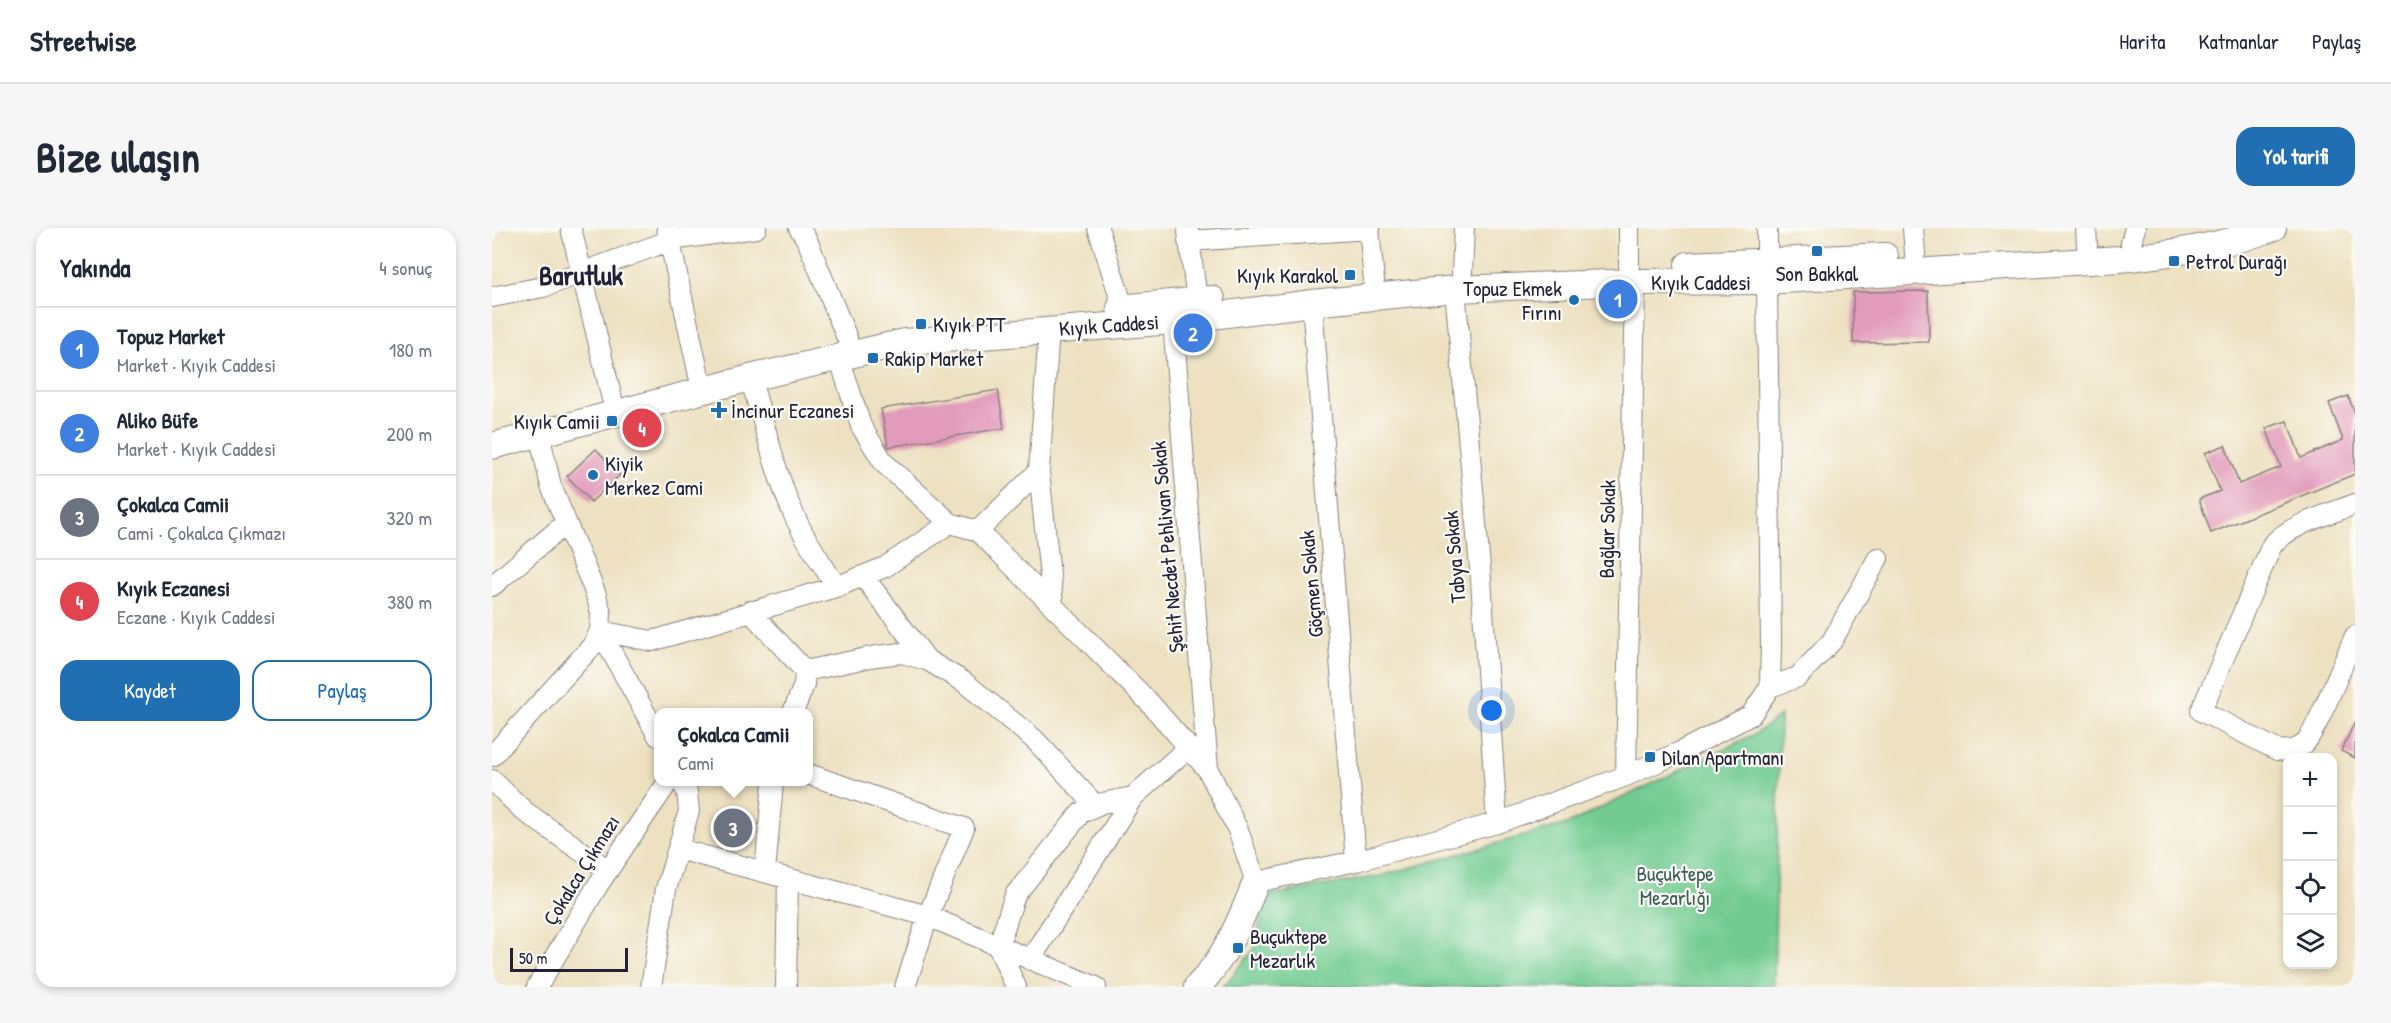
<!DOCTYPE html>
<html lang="tr">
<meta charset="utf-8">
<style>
:root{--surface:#fff;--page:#f6f6f7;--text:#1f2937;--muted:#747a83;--line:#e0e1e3;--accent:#1f6fb2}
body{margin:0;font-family:"Patrick Hand",sans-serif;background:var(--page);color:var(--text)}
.controls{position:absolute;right:18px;bottom:18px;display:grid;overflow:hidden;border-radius:12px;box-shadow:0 3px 9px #0003}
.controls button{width:54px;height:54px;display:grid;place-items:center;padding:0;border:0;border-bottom:2px solid var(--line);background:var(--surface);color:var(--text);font:30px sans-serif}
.scale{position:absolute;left:18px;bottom:15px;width:118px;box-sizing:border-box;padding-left:6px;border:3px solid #22223b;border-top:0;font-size:16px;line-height:21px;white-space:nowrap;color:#22223b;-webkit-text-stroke:4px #fdfcf7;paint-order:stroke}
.you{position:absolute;left:1000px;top:483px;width:21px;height:21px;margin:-15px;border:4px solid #fff;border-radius:50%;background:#1a73e8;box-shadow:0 0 0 9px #1a73e833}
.badge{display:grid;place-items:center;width:39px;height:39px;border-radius:50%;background:var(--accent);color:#fff;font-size:20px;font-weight:700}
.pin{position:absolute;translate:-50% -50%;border:3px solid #fff;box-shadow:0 2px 6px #0006}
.popup{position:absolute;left:162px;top:480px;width:159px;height:78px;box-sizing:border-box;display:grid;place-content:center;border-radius:12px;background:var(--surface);filter:drop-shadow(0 2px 4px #0005);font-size:20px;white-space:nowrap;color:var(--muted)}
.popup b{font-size:22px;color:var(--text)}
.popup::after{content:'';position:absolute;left:50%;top:100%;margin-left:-12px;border:12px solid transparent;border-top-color:var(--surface)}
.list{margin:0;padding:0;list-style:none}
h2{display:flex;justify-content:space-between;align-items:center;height:78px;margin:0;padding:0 24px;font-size:26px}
h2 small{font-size:20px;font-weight:400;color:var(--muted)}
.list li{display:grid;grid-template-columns:39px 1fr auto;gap:18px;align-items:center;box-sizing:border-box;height:84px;padding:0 24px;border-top:2px solid var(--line)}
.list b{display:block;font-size:22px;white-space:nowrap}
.list p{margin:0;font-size:20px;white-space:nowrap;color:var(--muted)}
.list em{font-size:20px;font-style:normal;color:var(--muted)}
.actions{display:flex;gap:12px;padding:18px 24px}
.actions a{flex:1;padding:14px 0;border:2px solid var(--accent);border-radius:18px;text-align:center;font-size:21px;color:var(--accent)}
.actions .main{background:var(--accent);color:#fff}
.icon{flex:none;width:33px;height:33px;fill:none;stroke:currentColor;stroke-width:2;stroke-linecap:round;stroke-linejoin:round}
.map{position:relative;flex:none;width:1863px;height:759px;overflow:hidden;border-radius:18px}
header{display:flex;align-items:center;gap:36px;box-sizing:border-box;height:84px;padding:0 30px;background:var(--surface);border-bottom:2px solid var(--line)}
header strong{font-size:28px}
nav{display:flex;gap:33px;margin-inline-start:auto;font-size:21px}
.intro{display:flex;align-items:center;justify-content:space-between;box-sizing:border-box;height:144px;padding:0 36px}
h1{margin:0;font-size:42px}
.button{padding:15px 27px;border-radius:18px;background:var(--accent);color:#fff;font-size:21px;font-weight:700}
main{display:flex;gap:36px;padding:0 36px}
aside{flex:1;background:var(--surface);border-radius:18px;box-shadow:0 3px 9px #0003}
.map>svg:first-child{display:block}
</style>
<header>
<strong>Streetwise</strong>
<nav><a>Harita</a><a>Katmanlar</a><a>Paylaş</a></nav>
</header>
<div class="intro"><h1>Bize ulaşın</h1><a class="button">Yol tarifi</a></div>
<main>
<aside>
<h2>Yakında<small>4 sonuç</small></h2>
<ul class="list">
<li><span class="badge" style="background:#3f7fe0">1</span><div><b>Topuz Market</b><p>Market · Kıyık Caddesi</p></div><em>180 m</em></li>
<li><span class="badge" style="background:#3f7fe0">2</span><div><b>Aliko Büfe</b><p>Market · Kıyık Caddesi</p></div><em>200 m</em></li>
<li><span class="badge" style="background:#6b7280">3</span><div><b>Çokalca Camii</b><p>Cami · Çokalca Çıkmazı</p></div><em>320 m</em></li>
<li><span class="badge" style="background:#e0444e">4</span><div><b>Kıyık Eczanesi</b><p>Eczane · Kıyık Caddesi</p></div><em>380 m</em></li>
</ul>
<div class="actions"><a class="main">Kaydet</a><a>Paylaş</a></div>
</aside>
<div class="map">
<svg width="1863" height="759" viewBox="0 0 1863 759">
<rect width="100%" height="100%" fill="#fdfcf7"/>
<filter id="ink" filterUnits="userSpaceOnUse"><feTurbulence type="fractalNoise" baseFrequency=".0167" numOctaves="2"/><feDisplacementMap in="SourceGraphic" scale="12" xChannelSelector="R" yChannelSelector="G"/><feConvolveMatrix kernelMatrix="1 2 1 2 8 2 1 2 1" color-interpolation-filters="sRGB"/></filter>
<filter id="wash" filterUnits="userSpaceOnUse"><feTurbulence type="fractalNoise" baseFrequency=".008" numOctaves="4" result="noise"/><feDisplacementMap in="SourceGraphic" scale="24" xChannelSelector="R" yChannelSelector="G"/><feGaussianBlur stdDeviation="1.35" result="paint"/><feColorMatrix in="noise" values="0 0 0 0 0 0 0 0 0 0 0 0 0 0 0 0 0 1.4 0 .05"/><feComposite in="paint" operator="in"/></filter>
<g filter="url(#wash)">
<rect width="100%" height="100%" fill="#ede1c1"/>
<path fill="#72cc92" stroke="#4a7766" stroke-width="1.5" d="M1288,488l-6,271h-551l32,-39 9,-52 116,-20 190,-53 183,-88z"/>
<g id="blocks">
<path fill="#e29bbb" d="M1436,63l1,51 -76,1v-51z
M506,162l6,38 -116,19 -7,-38z
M1856,168l7,17v61l-144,59 -12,-34 21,-8 -15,-38 20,-8 14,39 42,-17 -15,-39 21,-7 14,37 42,-18 -14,-37z
M104,221l24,26 -29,27 -24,-26z
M1863,494v36l-14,-7z"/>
</g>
</g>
<g filter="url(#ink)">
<use href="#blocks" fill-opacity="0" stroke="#88827e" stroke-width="1.5"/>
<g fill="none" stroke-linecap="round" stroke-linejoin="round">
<defs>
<path id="minor" d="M79,0l41,171
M175,0l32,148
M307,0l8,12 40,98
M606,0l25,79
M877,0l5,53
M1421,0l2,26
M1594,0l1,18
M696,3l9,69
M696,13l182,-12
M1639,15l4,-15
M1275,35v-35
M1137,38v-38
M970,45l2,-45
M963,61l26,290 16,244
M0,69l51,-10 128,-47 85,-12
M820,75l44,558
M681,93l35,449
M557,102l-10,141 14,134
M347,129l22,69 23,37 66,60 28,8 171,171 59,68 30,60 18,52 100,-21 141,-38 129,-47 54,-24 71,-37 19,-28 1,-43 -4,-363
M258,150c15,45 24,93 44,137 11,25 28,48 42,72
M1863,276c-27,11 -63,19 -83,41l-71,166 76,39c10,1 18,1 26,-5 13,-11 43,-90 52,-109
M486,303l61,-60
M371,348l64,84
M0,358l74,-63
M258,383l55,60 -1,14 -11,27
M313,443l71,-15 26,-3 25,7 37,22 71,58 61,66
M1278,459l28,-10 34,-36 46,-83
M166,508l-58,-105 52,10 184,-54 49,-20 65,-44
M0,528l101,-111 7,-14 1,-18 -6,-21 -44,-106 -12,-53
M316,546l156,54 -36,88 -23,71
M1134,548l9,-494
M0,552l32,31 84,59
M186,621l250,67 168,71
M273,644l8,-90
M538,732l103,-163
M45,759l61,-102 70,-103
M159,759l15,-98 23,-78 -2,-19 -5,-10
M294,759l2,-108
M524,759l-18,-40 17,-52 66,-82 21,-10 31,-6 56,-50"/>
<path id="major" d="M1196,37l197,-9
M628,80l92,-9
M0,218l258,-68 155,-36 268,-21 139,-18 143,-14 180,-7 132,-1 353,-22c51,-5 105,-13 153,-31
M705,759c29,-29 44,-68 59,-105"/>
</defs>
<use href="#minor" stroke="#88827e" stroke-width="22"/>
<use href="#major" stroke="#88827e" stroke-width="28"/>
<use href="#minor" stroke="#fff" stroke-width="20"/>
<use href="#major" stroke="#fff" stroke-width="26"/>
</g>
</g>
<g fill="#1f6fb2" stroke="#fdfcf7" stroke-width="2">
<rect x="1319" y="17" width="12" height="12" rx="3"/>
<rect x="1676" y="27" width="12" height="12" rx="3"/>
<rect x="852" y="41" width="12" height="12" rx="3"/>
<circle cx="1082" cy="72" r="6"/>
<rect x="423" y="90" width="12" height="12" rx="3"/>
<rect x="375" y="124" width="12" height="12" rx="3"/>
<path d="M224 173h6v6h6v6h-6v6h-6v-6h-6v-6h6z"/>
<rect x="114" y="187" width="12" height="12" rx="3"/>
<circle cx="101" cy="247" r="6"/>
<rect x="1152" y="523" width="12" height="12" rx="3"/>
<rect x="740" y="714" width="12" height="12" rx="3"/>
</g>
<g text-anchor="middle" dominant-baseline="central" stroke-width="4.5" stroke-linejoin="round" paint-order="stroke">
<g font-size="21" fill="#22223b" stroke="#fdfcf7" text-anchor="start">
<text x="1694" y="33">Petrol Durağı</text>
<text x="1325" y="45" text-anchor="middle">Son Bakkal</text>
<text x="846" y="47" text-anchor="end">Kıyık Karakol</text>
<text x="1070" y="60" text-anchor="end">Topuz Ekmek<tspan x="1070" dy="24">Fırını</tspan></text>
<text x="441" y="96">Kıyık PTT</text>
<text x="393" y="130">Rakip Market</text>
<text x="239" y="182">İncinur Eczanesi</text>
<text x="108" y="193" text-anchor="end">Kıyık Camii</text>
<text x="113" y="235">Kiyik<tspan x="113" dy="24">Merkez Cami</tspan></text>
<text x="1170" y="529">Dilan Apartmanı</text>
<text x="758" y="708">Buçuktepe<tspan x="758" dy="24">Mezarlık</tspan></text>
</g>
<g font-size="21" fill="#22223b" stroke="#fdfcf7">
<text x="1209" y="54">Kıyık Caddesi</text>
<text transform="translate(617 97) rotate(-4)">Kıyık Caddesi</text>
<text transform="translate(1115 301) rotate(-89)">Bağlar Sokak</text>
<text transform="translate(675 319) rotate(-95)">Şehit Necdet Pehlivan Sokak</text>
<text transform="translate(962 329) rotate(-95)">Tabya Sokak</text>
<text transform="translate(819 356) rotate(-95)">Göçmen Sokak</text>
<text transform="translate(89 642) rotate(-58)">Çokalca Çıkmazı</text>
</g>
<g font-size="21" fill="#3e5e59" stroke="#fdfcf7">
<text x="1183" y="645">Buçuktepe<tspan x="1183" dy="24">Mezarlığı</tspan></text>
</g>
<g font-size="27" font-weight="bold" fill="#22223b" stroke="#fdfcf7">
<text x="89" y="47">Barutluk</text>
</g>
</g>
</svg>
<div class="controls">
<button>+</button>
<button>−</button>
<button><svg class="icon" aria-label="locate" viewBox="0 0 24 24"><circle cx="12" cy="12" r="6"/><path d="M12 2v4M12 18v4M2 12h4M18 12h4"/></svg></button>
<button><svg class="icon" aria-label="layers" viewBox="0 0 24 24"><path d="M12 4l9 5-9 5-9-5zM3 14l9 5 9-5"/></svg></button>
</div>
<div class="scale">50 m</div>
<div class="you"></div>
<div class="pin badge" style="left:1126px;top:71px;background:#3f7fe0">1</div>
<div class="pin badge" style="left:701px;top:105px;background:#3f7fe0">2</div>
<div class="pin badge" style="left:241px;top:600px;background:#6b7280">3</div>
<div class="popup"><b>Çokalca Camii</b>Cami</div>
<div class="pin badge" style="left:150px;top:200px;background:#e0444e">4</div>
</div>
</main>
